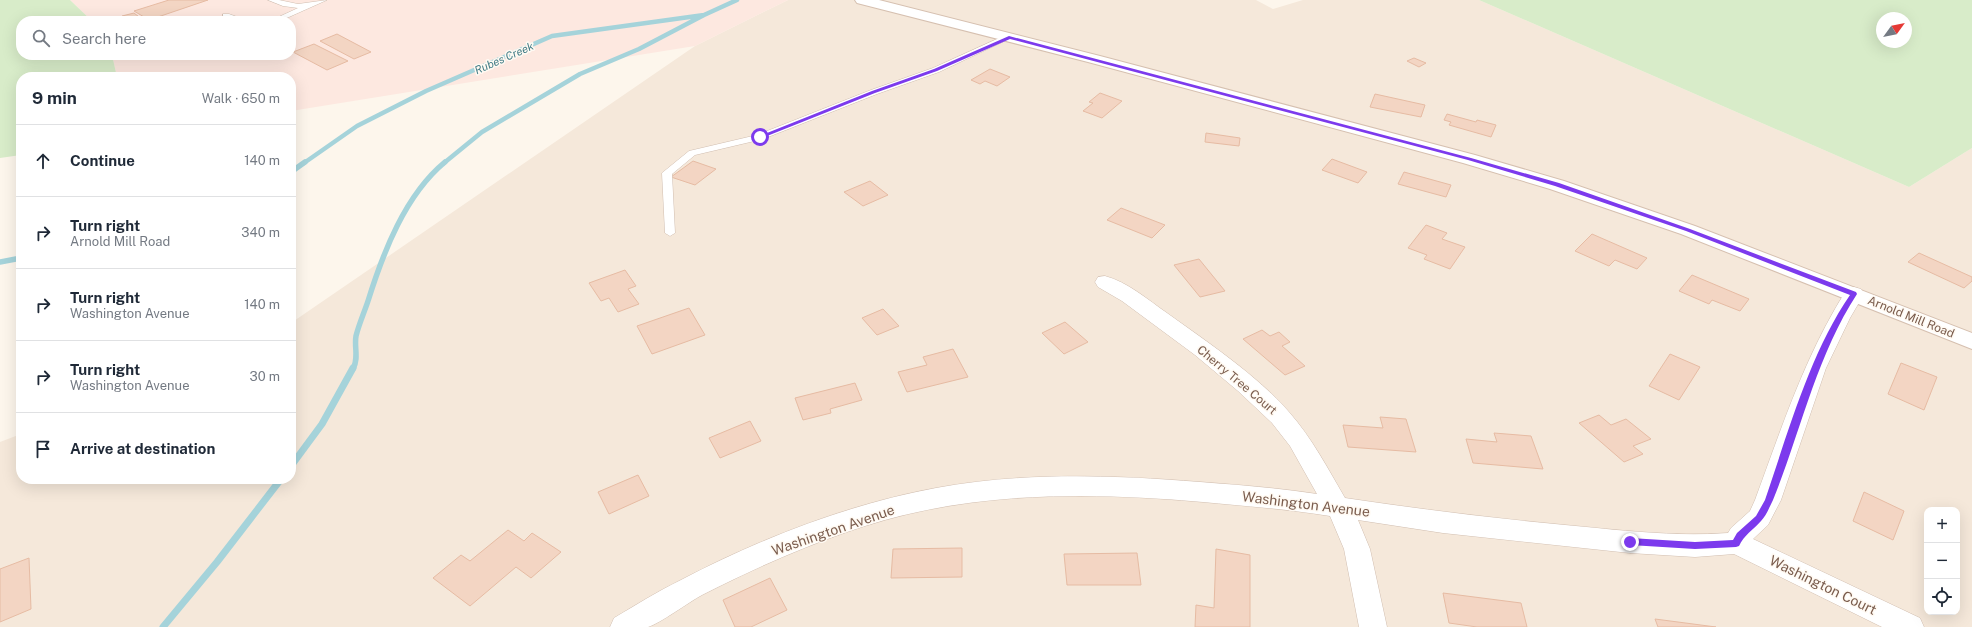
<!DOCTYPE html>
<meta charset="utf-8">
<style>
:root{--surface:#fff;--page:#f2f2f3;--text:#1f2937;--muted:#747a83;--line:#e0e1e3}
body{margin:0;font-family:"Public Sans",sans-serif;background:var(--page);color:var(--text)}
.controls{position:absolute;right:12px;bottom:12px;display:grid;overflow:hidden;border-radius:8px;box-shadow:0 4px 16px #0002}
.controls button{width:36px;height:36px;display:grid;place-items:center;padding:0;border:0;border-bottom:1px solid var(--line);background:var(--surface);color:var(--text);font:20px sans-serif}
.compass{position:absolute;left:1876px;top:12px;width:36px;height:36px;border-radius:50%;background:var(--surface);box-shadow:0 4px 16px #0002;rotate:57deg}
.stop{position:absolute;width:12px;height:12px;margin:-9px;border:3px solid #7c3aed;border-radius:50%;background:#fff}
.stop.end{background:#7c3aed;border-color:#fff;box-shadow:0 1px 4px #0008}
.list{margin:0;padding:0;list-style:none}
h2{display:flex;justify-content:space-between;align-items:center;height:52px;margin:0;padding:0 16px;font-size:17px}
h2 small{font-size:13px;font-weight:400;color:var(--muted)}
.list li{display:grid;grid-template-columns:26px 1fr auto;gap:12px;align-items:center;box-sizing:border-box;height:72px;padding:0 16px;border-top:1px solid var(--line)}
.list b{display:block;font-size:15px;white-space:nowrap}
.list p{margin:0;font-size:13px;white-space:nowrap;color:var(--muted)}
.list em{font-size:13px;font-style:normal;color:var(--muted)}
.icon{flex:none;width:22px;height:22px;fill:none;stroke:currentColor;stroke-width:2;stroke-linecap:round;stroke-linejoin:round}
.map{position:relative;flex:none;width:1972px;height:627px;overflow:hidden}
.search{position:absolute;background:var(--surface);box-shadow:0 4px 16px #0002;left:16px;top:16px;width:280px;height:44px;display:flex;align-items:center;gap:10px;box-sizing:border-box;padding:0 14px;border-radius:16px;color:var(--muted);font-size:15px}
.panel{position:absolute;background:var(--surface);box-shadow:0 4px 16px #0002;left:16px;top:72px;width:280px;height:412px;border-radius:16px}
.map>svg:first-child{display:block}
</style>
<div class="map">
<svg width="1972" height="627" viewBox="0 0 1972 627">
<rect width="100%" height="100%" fill="#fdf6ec"/>
<path fill="#f5e8da" fill-rule="evenodd" d="M788,0h468l17,9 30,-9h176l430,187 63,-39v479h-1972v-185l21,-8v45h270v-156l404,-277zM1927,510h30v102h-30z"/>
<path fill="#fde8e0" d="M70,0h718l-93,46 -404,65v-34h-174l-5,-22h179v-34h-199z"/>
<path fill="#d8ecc9" fill-rule="evenodd" d="M0,0h70l22,21h-71v34h91l5,22h-96v78l-21,3z
M1479,0h493v148l-63,39zM1882,18h24v24h-24z"/>
<g fill="none" stroke-linecap="round" stroke-linejoin="round">
<path stroke="#a5d3da" stroke-width="4.5" d="M304,163l53,-37 69,-35 126,-55 152,-21 33,-15
M444,163l38,-31 98,-58 59,-25 65,-34"/>
<path stroke="#a5d3da" stroke-width="5.5" d="M291,172l14,-10
M0,262l21,-4
M353,369c6,-11 1,-22 3,-33 3,-12 8,-23 12,-35 15,-48 37,-106 77,-139"/>
<path stroke="#a5d3da" stroke-width="7" d="M291,466l31,-42 31,-56
M163,627l54,-65 64,-83"/>
</g>
<path fill="#f3d5c3" stroke="#e6bba3" d="M169,0h39l-59,20 -15,-9z
M134,13l9,7 -15,1 -6,-5z
M337,34l34,18 -17,7 -34,-18z
M314,44l34,17 -21,9 -34,-18z
M1414,58l12,5 -7,4 -12,-6z
M990,69l20,8 -13,9 -12,-5 -5,3 -9,-4z
M1100,93l22,8 -20,17 -19,-7 10,-8 -4,-1z
M1375,94l50,11 -4,12 -51,-10z
M1447,114l29,8 1,-2 19,5 -5,12 -42,-12 2,-3 -7,-2z
M1206,133l34,5 -1,8 -34,-4z
M1332,159l35,13 -9,11 -36,-13z
M693,161l23,8 -21,16 -24,-8z
M1404,172l47,13 -5,12 -48,-13z
M870,181l18,14 -25,11 -19,-14z
M1121,208l44,17 -13,13 -45,-18z
M1426,225l21,8 -5,6 23,8 -15,22 -26,-10 3,-4 -19,-7z
M1592,234l55,24 -10,11 -22,-9 -6,6 -34,-15z
M1919,253l53,24v4l-8,7 -56,-26z
M1199,259l26,32 -25,6 -26,-32z
M625,270l11,16 -8,3 11,15 -21,8 -9,-14 -8,3 -12,-18z
M1692,275l57,24 -9,12 -28,-11 -3,4 -30,-13z
M689,308l16,27 -53,19 -15,-28z
M883,309l16,17 -22,9 -15,-17z
M1065,322l23,20 -24,12 -22,-21z
M1262,330l8,6 9,-4 11,10 -8,4 23,20 -20,9 -42,-36z
M953,349l15,28 -61,15 -9,-20 29,-7 -4,-8z
M1670,354l30,13 -21,33 -30,-14z
M1901,363l36,14 -13,33 -36,-16z
M855,383l7,17 -32,9 1,4 -28,7 -8,-22z
M1599,415l12,10 15,-6 25,20 -18,7 10,8 -19,8 -45,-39z
M1380,417l26,2 10,33 -68,-5 -5,-22 40,3z
M750,421l11,20 -41,17 -11,-20z
M1494,433l37,3 12,33 -70,-6 -7,-24 31,3z
M638,475l11,21 -40,18 -11,-22z
M1864,492l40,19 -11,29 -40,-19z
M508,530l16,11 8,-8 29,19 -30,26 -15,-11 -46,39 -37,-28 28,-23 9,6z
M962,548v29l-71,1 2,-29z
M1216,549l34,6v72h-55l1,-22 18,3z
M1137,553l4,32h-74l-3,-31z
M29,558l2,51 -31,13v-53z
M770,578l17,32 -36,17h-16l-12,-27z
M1443,593l78,10 6,24h-50l-28,-4z
M1655,619l61,8h-58z"/>
<g fill="none" stroke-linecap="round" stroke-linejoin="round">
<defs>
<path id="service" d="M268,0h11l19,4 29,-4 -47,21h-10l28,-13 -15,-2z
M223,14h6l19,7h-12l-13,-3z
M1006,35l7,2 -74,35 -62,22 -114,45 -68,16 -23,19 3,59 -5,3 -5,-3 -3,-60 27,-22 68,-16 114,-45 62,-22z"/>
<path id="minor" d="M1105,276c23,6 43,24 62,37 39,28 91,63 122,99 23,26 39,57 56,86 74,11 146,20 220,27 54,5 108,12 163,8l3,-5 19,-17 5,-11c27,-73 50,-145 92,-211l7,-2 7,2 3,5 -14,24 -24,50 -45,132 -13,25 -15,14 167,79 4,9h-42l-148,-73 -39,3 -65,-4 -187,-20 -85,-13 12,29 17,78h-28l-15,-78 -14,-33c-43,-7 -85,-10 -127,-14 -113,-10 -229,-11 -338,24 -56,18 -110,42 -163,69 -13,7 -43,29 -54,32 -12,0 -26,0 -38,0l4,-9c22,-13 44,-27 67,-38 78,-41 168,-76 255,-92 87,-16 176,-13 264,-6 39,3 78,6 117,12l-27,-48 -18,-23 -34,-32 -43,-36 -73,-54 -24,-14 -3,-5 3,-5z"/>
<path id="secondary" d="M855,0h24l221,56 375,99 89,26 131,45 277,107v16l-291,-115 -131,-45 -87,-26 -375,-101 -231,-59z"/>
</defs>
<use href="#service" stroke="#d1beb0" stroke-width="1"/>
<use href="#minor" stroke="#d1beb0" stroke-width="1"/>
<use href="#secondary" stroke="#d6c0b0" stroke-width="2"/>
<use href="#service" fill="#fff" fill-rule="evenodd"/>
<use href="#minor" fill="#fff" fill-rule="evenodd"/>
<use href="#secondary" fill="#fff" fill-rule="evenodd"/>
</g>
<path fill="#7c3aed" d="M1009,36l462,122 88,25 131,46 166,63 1,2c-41,63 -56,137 -84,206 -3,6 -7,16 -12,21 -8,9 -17,14 -22,25l-3,1 -41,2 -65,-4 -4,-3 4,-4 65,4 38,-2 4,-7 19,-17 9,-16c23,-67 45,-147 85,-205l-164,-64 -131,-45 -87,-26 -458,-121 -73,32 -62,22 -113,45 -5,-1 115,-46 62,-22z"/>
<g text-anchor="middle" dominant-baseline="central" stroke-width="3" stroke-linejoin="round" paint-order="stroke">
<g font-size="11" font-style="italic" fill="#437c86" stroke="#fffaf3">
<text transform="translate(504 58) rotate(-24)">Rubes Creek</text>
</g>
<g font-size="12" fill="#7a5c4d" stroke="#fffaf3">
<text transform="translate(1911 317) rotate(22)">Arnold Mill Road</text>
<text transform="translate(1237 380) rotate(40)">Cherry Tree Court</text>
</g>
<g font-size="14" fill="#7a5c4d" stroke="#fffaf3">
<text transform="translate(1306 504) rotate(7)">Washington Avenue</text>
<text transform="translate(833 530) rotate(-19)">Washington Avenue</text>
<text transform="translate(1823 585) rotate(26)">Washington Court</text>
</g>
</g>
</svg>
<div class="controls">
<button>+</button>
<button>−</button>
<button><svg class="icon" aria-label="locate" viewBox="0 0 24 24"><circle cx="12" cy="12" r="6"/><path d="M12 2v4M12 18v4M2 12h4M18 12h4"/></svg></button>
</div>
<svg class="compass" viewBox="-18 -18 36 36"><path d="M0-13l5 13h-10z" fill="#e53935"/><path d="M0 13l5-13h-10z" fill="#747a83"/></svg>
<div class="stop" style="left:760px;top:137px"></div>
<div class="stop end" style="left:1630px;top:542px"></div>
<div class="search"><svg class="icon" aria-label="search" viewBox="0 0 24 24"><circle cx="10" cy="10" r="6"/><path d="M15 15l6 6"/></svg>Search here</div>
<section class="panel">
<h2>9 min<small>Walk · 650 m</small></h2>
<ul class="list">
<li><svg class="icon" aria-label="ahead" viewBox="0 0 24 24"><path d="M12 20V5M6 11l6-6 6 6"/></svg><div><b>Continue</b></div><em>140 m</em></li>
<li><svg class="icon" aria-label="right" viewBox="0 0 24 24"><path d="M7 20v-9h11M14 6l5 5-5 5"/></svg><div><b>Turn right</b><p>Arnold Mill Road</p></div><em>340 m</em></li>
<li><svg class="icon" aria-label="right" viewBox="0 0 24 24"><path d="M7 20v-9h11M14 6l5 5-5 5"/></svg><div><b>Turn right</b><p>Washington Avenue</p></div><em>140 m</em></li>
<li><svg class="icon" aria-label="right" viewBox="0 0 24 24"><path d="M7 20v-9h11M14 6l5 5-5 5"/></svg><div><b>Turn right</b><p>Washington Avenue</p></div><em>30 m</em></li>
<li><svg class="icon" aria-label="arrive" viewBox="0 0 24 24"><path d="M6 21V4h12l-3 4 3 4H6"/></svg><div><b>Arrive at destination</b></div></li>
</ul>
</section>
</div>
